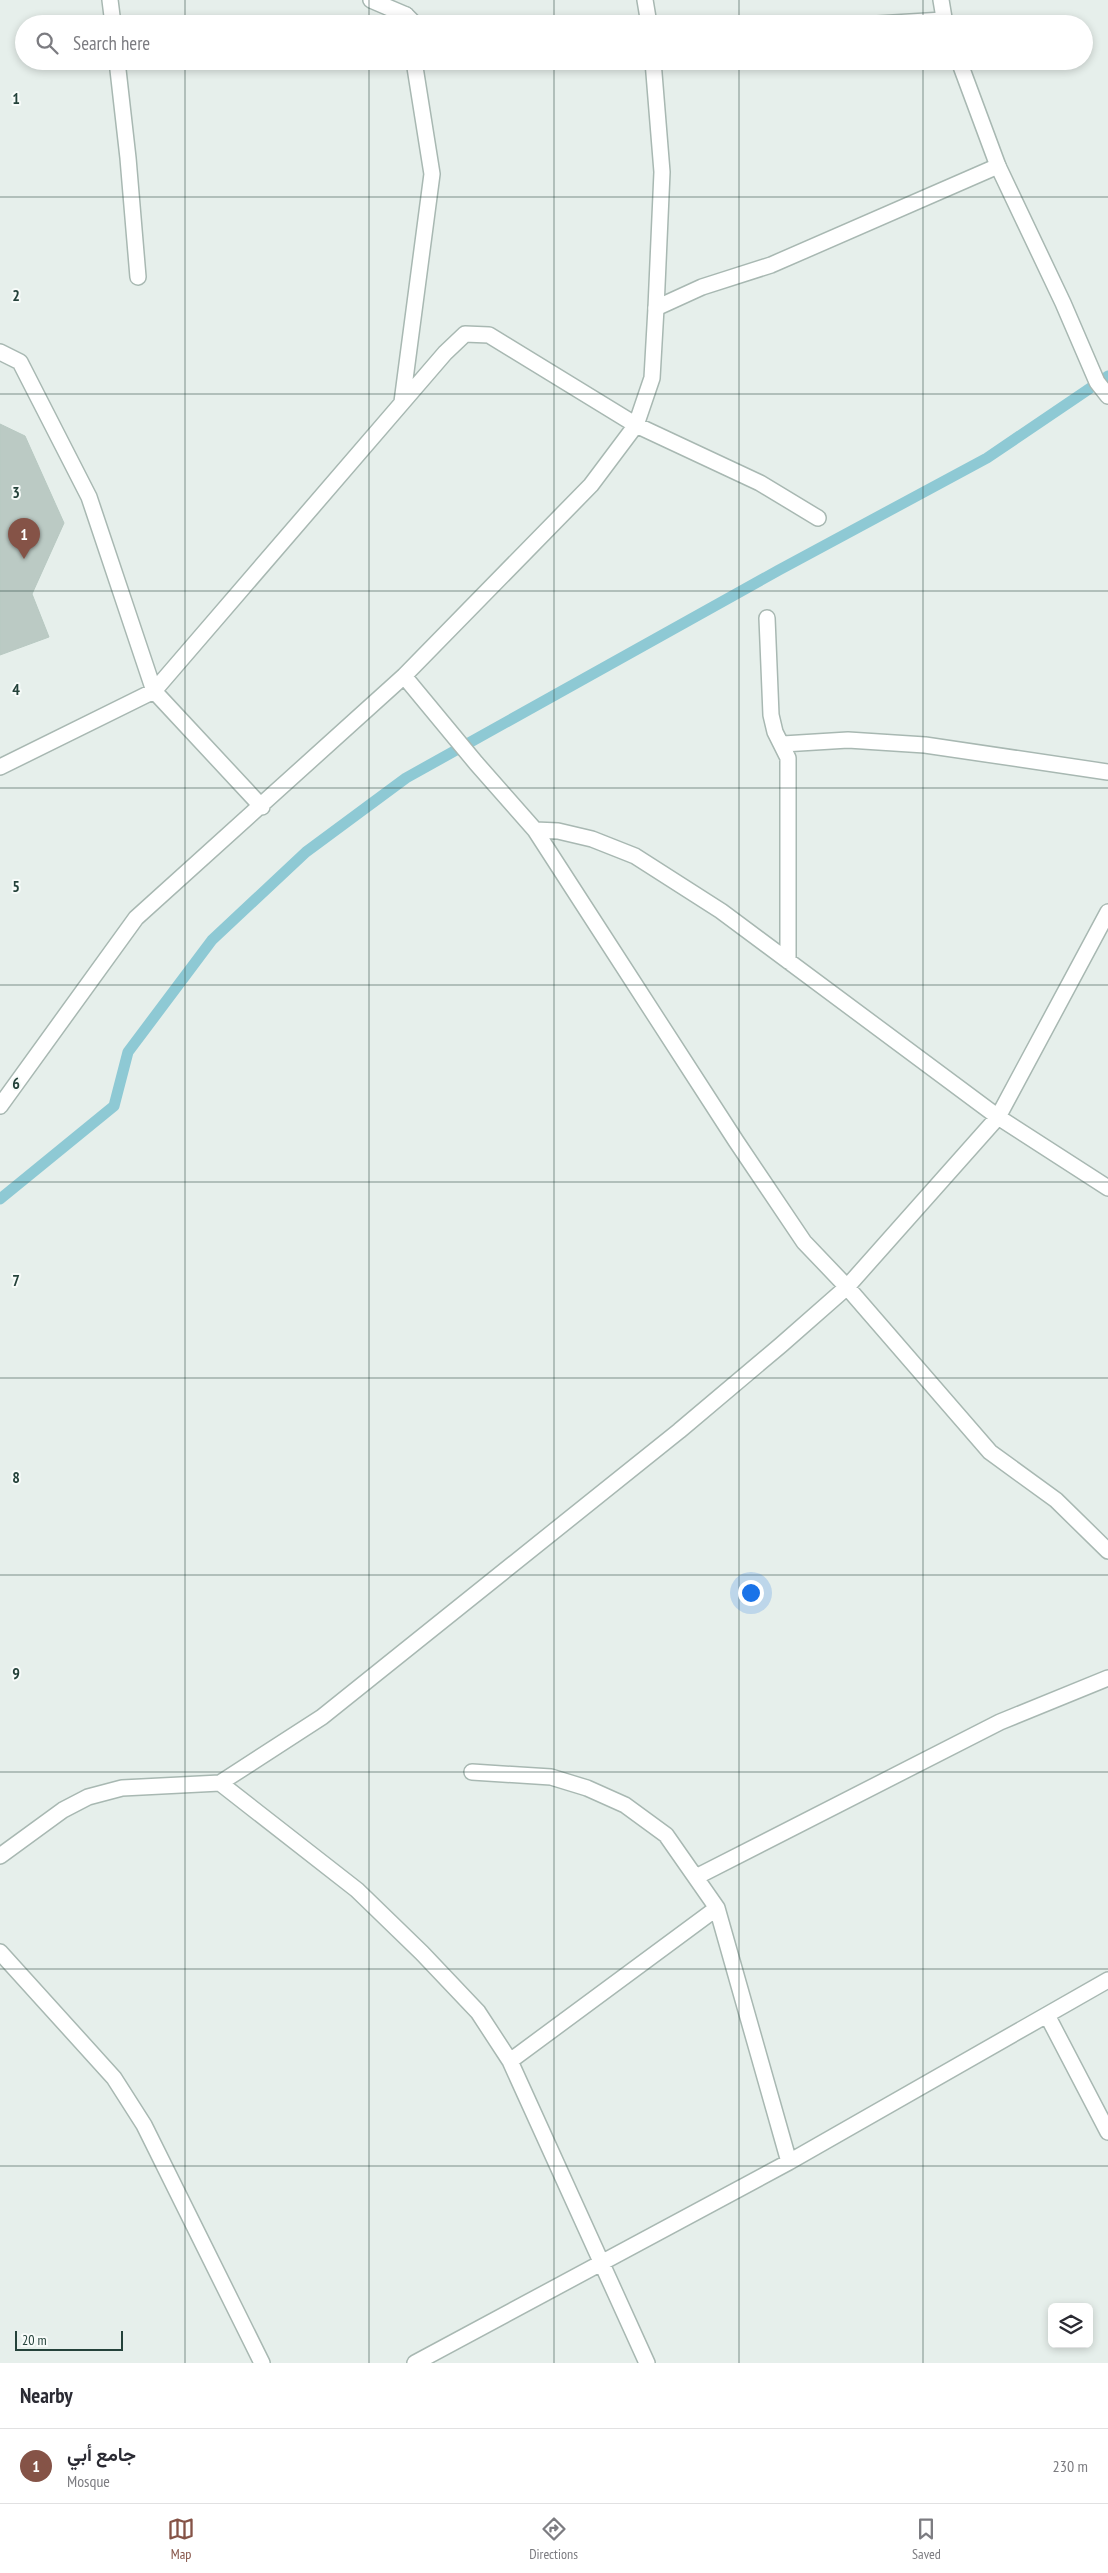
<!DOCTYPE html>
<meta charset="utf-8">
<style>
:root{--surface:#fff;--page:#f2f2f3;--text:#2b2b33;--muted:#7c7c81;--line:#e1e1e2;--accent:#855347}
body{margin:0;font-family:"PT Sans Narrow",Vazirmatn,sans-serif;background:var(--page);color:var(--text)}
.controls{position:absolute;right:15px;bottom:15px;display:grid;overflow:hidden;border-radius:8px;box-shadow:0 2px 8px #0003}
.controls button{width:45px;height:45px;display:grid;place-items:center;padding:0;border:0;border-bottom:1px solid var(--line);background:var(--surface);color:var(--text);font:25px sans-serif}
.scale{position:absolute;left:15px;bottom:12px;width:108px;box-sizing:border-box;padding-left:5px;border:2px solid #24423a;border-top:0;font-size:14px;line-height:18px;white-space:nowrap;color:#24423a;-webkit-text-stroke:4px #f7fbf9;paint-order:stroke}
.you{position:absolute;left:750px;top:1592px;width:18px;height:18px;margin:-12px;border:4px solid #fff;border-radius:50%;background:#1a73e8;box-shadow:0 0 0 8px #1a73e833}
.badge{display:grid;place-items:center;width:32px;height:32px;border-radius:50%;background:var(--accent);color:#fff;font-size:16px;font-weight:700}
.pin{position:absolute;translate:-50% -41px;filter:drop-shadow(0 1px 2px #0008)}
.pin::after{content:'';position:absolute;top:26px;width:18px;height:15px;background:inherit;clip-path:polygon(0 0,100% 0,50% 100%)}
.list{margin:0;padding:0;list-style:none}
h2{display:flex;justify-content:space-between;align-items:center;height:65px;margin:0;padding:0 20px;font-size:21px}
h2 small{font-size:16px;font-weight:400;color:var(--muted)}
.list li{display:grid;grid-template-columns:32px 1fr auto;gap:15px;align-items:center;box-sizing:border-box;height:75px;padding:0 20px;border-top:1px solid var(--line)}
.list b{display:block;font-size:19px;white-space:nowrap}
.list p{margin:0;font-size:16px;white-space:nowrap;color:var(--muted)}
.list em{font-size:16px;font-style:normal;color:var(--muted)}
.icon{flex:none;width:28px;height:28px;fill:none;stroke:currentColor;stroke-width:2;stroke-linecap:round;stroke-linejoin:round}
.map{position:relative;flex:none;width:1108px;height:2363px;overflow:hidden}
.search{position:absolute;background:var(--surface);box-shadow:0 2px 8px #0003;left:15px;right:15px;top:15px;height:55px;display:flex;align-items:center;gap:12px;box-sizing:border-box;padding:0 18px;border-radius:28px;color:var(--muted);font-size:19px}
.sheet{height:140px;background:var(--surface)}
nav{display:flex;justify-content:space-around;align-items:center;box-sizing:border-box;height:70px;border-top:1px solid var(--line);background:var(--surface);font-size:14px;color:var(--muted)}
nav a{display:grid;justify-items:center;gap:2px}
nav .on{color:var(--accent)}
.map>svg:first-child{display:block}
</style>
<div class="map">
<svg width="1108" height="2363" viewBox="0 0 1108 2363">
<rect width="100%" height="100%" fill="#e6efeb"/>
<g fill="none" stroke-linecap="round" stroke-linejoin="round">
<path stroke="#8ec9d4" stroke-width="11" d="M0,1199l114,-93 14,-54 84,-112 94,-88 100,-74 373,-208 208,-112 121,-82"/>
</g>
<path fill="#bbcac4" stroke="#b8c9c2" d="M0,424l25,12 39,87 -32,71 17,43 -49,18z"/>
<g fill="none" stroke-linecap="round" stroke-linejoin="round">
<defs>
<path id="service" d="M406,15l9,9
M877,24l66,-4
M656,308l46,-21 69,-22 227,-99"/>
<path id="minor" d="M110,0l3,24
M371,0l35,15
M645,0l4,24
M941,0l4,24
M117,61l11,97 10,119
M959,61l39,105 65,137 34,79 11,14
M0,352l20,10 69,135 65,194
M402,402l30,-228 -18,-113
M767,618l4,97 4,17 13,26v203
M404,676l72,87 59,67 201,311 68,101 43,45 143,165 66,48 52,51
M154,691l291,-338 20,-19 24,1 147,90 124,58 58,35
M783,744l65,-4 77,5 183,27
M0,767l154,-76 108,116
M535,830l23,1 34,8 43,17 86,55 277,206 110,71
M0,1106l136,-188 268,-242 187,-191 45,-60 16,-47 4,-70 6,-136 -9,-111
M472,1772l79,5 36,11 38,17 41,30 51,73 72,254
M220,1783l137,107 65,63 56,59 32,49 137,302
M0,1856l63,-46 25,-13 34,-9 98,-5 102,-66 357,-286 102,-86 66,-58 151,-170 110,-205
M696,1877l304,-155 108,-44
M0,1952l114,126 30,47 118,238
M1047,2015l61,117
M510,2061l207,-153
M415,2363l374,-201 319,-182"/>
</defs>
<use href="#service" stroke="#a8b8b2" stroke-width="18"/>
<use href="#minor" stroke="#a8b8b2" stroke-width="18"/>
<use href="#service" stroke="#fff" stroke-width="15"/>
<use href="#minor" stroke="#fff" stroke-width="15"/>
</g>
<path fill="none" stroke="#24423a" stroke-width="1" stroke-opacity="0.55" d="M185,0v24M369,0v24M554,0v24M739,0v24M923,0v24M185,61v2302M369,61v2302M554,61v2302M739,61v2302M923,61v2302M0,197h1108M0,394h1108M0,591h1108M0,788h1108M0,985h1108M0,1182h1108M0,1378h1108M0,1575h1108M0,1772h1108M0,1969h1108M0,2166h1108"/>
<g font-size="16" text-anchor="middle" font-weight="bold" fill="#24423a" stroke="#f7fbf9" stroke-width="4" stroke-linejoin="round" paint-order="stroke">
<text x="16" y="104">1</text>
<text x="16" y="301">2</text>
<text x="16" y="498">3</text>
<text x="16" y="695">4</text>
<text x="16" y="892">5</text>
<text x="16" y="1089">6</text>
<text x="16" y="1286">7</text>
<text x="16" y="1483">8</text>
<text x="16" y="1679">9</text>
</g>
</svg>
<div class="controls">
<button><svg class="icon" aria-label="layers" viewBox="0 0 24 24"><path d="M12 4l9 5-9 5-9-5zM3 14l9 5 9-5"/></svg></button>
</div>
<div class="scale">20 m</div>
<div class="you"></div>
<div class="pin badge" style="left:24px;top:559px">1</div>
<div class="search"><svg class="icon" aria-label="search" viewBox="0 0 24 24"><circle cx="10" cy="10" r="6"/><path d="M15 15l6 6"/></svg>Search here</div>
</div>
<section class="sheet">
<h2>Nearby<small></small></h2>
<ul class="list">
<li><span class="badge">1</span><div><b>جامع أبي</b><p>Mosque</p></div><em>230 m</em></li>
</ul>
</section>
<nav>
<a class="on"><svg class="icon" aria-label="map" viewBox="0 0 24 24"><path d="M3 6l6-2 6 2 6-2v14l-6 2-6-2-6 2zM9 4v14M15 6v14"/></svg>Map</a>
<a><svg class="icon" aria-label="directions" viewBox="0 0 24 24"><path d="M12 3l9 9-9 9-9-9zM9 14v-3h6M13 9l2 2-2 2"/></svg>Directions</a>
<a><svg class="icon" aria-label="saved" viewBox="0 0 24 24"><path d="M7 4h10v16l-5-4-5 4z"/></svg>Saved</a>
</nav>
